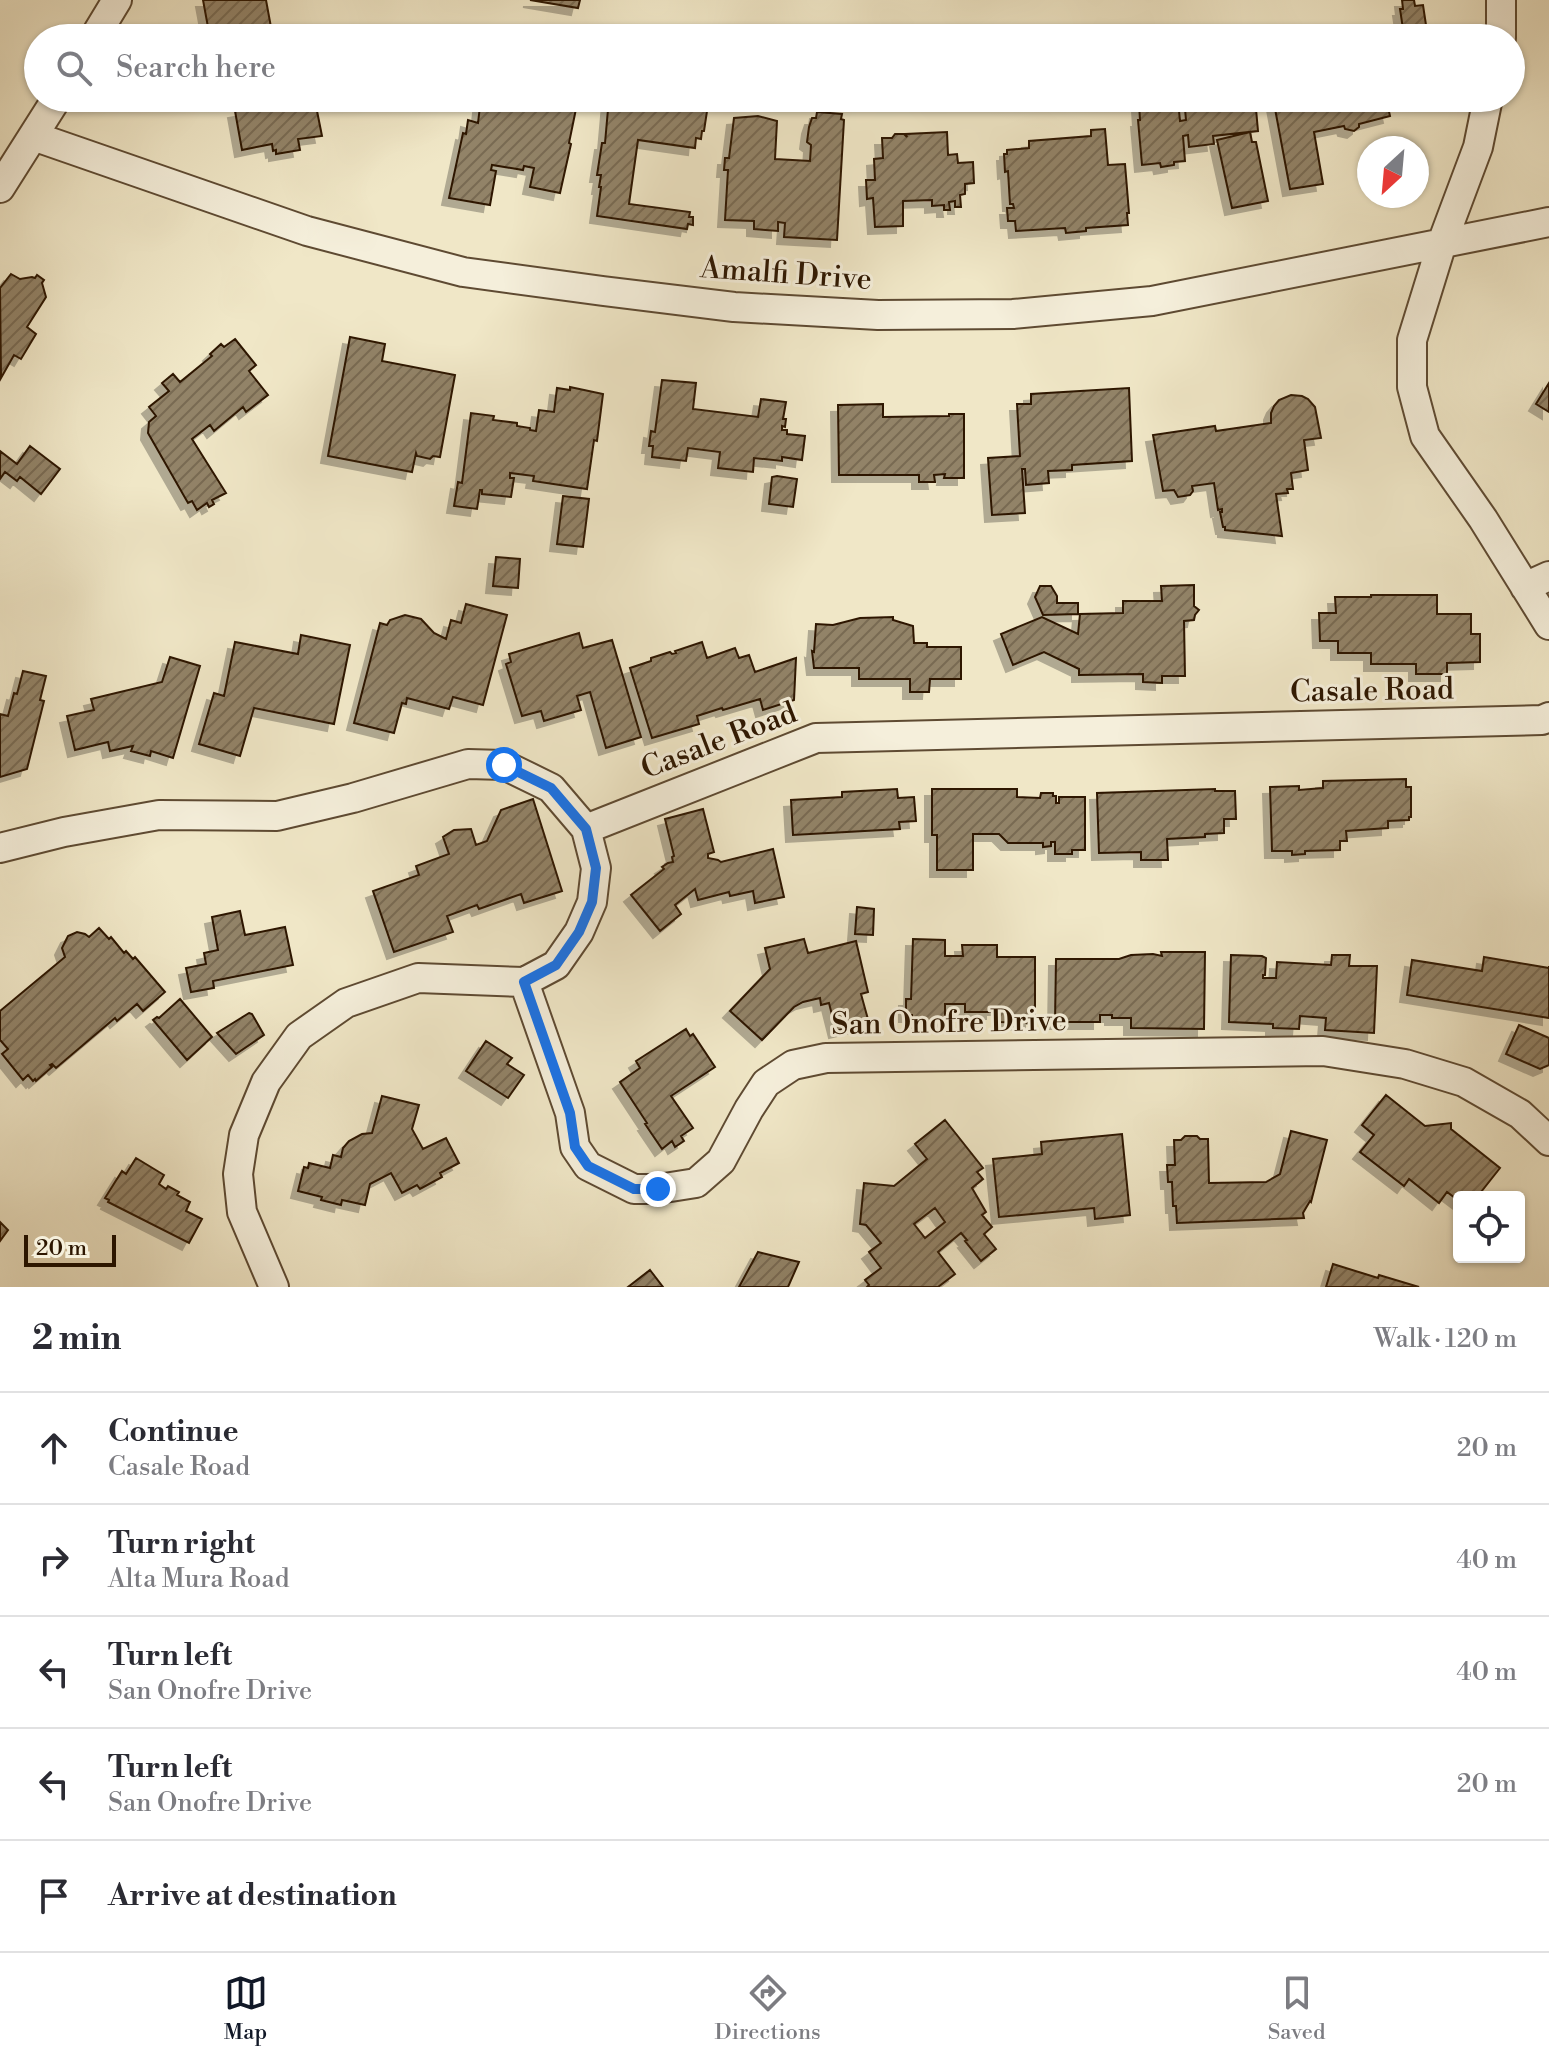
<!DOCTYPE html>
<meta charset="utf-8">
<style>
:root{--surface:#fff;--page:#f7f7f7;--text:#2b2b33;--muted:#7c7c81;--line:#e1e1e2;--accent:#111827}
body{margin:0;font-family:"Libre Bodoni",serif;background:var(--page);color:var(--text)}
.controls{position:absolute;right:24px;bottom:24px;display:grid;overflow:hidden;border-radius:8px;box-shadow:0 2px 6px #0004}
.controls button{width:72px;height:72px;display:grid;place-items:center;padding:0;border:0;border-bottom:2px solid var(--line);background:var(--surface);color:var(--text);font:40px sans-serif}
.compass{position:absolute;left:1357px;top:136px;width:72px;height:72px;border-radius:50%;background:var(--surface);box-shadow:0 2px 6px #0004;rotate:206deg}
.scale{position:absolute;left:24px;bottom:20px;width:92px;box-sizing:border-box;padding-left:8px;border:4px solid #2d1600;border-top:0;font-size:22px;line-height:28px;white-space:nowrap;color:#2d1600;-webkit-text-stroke:6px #f5efdb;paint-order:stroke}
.stop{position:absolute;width:24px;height:24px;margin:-18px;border:6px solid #1a73e8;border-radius:50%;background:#fff}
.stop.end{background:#1a73e8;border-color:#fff;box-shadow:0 2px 8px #0008}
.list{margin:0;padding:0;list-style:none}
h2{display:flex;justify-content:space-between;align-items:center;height:104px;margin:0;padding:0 32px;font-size:34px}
h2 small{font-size:26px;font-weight:400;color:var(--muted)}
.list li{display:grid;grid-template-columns:52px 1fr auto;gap:24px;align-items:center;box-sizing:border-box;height:112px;padding:0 32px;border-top:2px solid var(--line)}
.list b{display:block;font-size:30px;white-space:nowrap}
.list p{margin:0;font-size:26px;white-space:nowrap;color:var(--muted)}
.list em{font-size:26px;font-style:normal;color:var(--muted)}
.icon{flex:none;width:44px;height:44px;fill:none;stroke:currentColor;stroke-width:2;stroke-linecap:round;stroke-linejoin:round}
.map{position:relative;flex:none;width:1549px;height:1287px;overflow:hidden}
.search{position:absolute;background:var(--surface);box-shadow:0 2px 6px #0004;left:24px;right:24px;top:24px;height:88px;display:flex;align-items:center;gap:20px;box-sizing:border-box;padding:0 28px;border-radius:44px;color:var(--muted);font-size:30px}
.sheet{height:664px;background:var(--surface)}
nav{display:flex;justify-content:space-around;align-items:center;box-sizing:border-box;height:112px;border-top:2px solid var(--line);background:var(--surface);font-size:22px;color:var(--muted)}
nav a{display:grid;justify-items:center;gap:4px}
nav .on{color:var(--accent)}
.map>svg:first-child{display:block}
</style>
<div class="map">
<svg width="1549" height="1287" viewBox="0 0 1549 1287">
<defs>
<pattern id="building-hatch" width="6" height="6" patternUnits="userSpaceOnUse" patternTransform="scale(2)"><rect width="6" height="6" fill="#928367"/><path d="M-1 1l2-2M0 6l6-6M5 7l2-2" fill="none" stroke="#786a52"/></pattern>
<filter id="shadow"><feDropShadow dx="-7" dy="7" stdDeviation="0" flood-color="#0004"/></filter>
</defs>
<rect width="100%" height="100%" fill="#f0e7c7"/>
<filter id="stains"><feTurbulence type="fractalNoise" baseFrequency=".0025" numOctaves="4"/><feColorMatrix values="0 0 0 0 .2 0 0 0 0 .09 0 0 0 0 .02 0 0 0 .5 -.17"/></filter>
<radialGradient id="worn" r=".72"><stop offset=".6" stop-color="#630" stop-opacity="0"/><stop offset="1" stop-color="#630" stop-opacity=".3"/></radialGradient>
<path fill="url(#building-hatch)" stroke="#2d1600" stroke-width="2" fill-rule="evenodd" filter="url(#shadow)" d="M203,0h63l7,38h-63z
M530,0h50l-2,8z
M1402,0h12l1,6 8,-1 3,20 -8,1 2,12h-11l-2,-10 -4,1 -3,-20h3z
M246,98h52l1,6 4,-1 1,5 12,-2 6,30 -24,3 2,11 -24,4v-4l-3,1 -1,-7 -30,6 -7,-39 12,-2z
M324,98h28l-27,5z
M481,98h63l33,6 -8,39 2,1 -11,49 -30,-6 4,-19 -10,-2 -1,4 -31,-5 -1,5 5,1 -6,34 -41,-7 14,-65 3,1 2,-14 10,3z
M609,98h100l-5,33h-2l-1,8 -5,-1 -1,10 -57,-8 -9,64 61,8 -1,5h4v8l-5,-1 -1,5 -90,-13 4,-29h-2l2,-12h-4l5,-32h3z
M1141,98h35l2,2 2,21 6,-1 -2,-22h71l3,33 -45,5 1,8 -25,3 -1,-12 -5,1 2,25 -11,1v3l-13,2 -1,-4 -18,2 -4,-45h2l-1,-16h3z
M1273,98h113l4,18 -31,8v3l-5,4 -9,-2 -1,-3 -30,6 9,52 -33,5z
M817,112l25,2 -1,5 3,1 -7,120 -53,-3 1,-14 -7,-1v9l-24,-2v-8l-29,-1 3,-50h-4l1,-12h4l5,-40 24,-2 19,5 -2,38 35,2 1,-16 -4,-3 2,-15 3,-9h4z
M1105,129l3,36 17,-1 4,49h-2l1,12 -42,3v3l-20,2 -1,-5 -49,3 -1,-10h-7l-1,-13h7l-1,-4h-3l-2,-33 -3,1 -1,-18h3v-4l22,-2v-7l62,-5v-6z
M947,132l1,23 9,-1 1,9 15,-1 1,21 -9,1v10l-5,1 1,12h-6v-6l-6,1 1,8h-6v-5l-12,1v-6l-29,1v25l-28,1 -2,-29 -6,1 -1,-19h9l-1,-21 9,-1 -1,-20h10l3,-4h9l3,3 -1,-3z
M1250,132l2,10h4l12,59 -36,7 -15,-68z
M11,274l9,5 12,-2 3,1 2,-3 7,5 -2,3 4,14 -19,30 9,7 -15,25 -7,-4 -13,23 -1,-90z
M350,337l35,7 -3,17 73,14 -15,82 -7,-1 -3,3 -13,-3 -1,-3 -4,19 -84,-16z
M235,339l21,26 -7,6 19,24 -22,17 -3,-5 -29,24 -4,-6 -18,14 34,54 -14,7 2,4 -5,3 -2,-4 -10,7 -5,-9 -4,2 -40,-70 1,-11 7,-6 -7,-9 20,-16 -7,-8 11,-9 7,8 32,-26 -2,-2 11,-10 3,3z
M662,380l34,3 -3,26 65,8 3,-18 25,3 -3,17h3l-1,8 -3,-1v4h5v4l18,2 -3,24 -20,-3v4l-28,-3 -1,14 -35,-4 2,-16 -32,-4 -2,13 -34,-4 1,-11h-4l2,-15 4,1z
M1549,383v29l-13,-8z
M570,387l33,7 -6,47 -3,-1 -7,49 -54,-8 1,-5 -24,-3v5h4l-3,19 -29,-3v-4h-2l-3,19 -23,-3 4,-24 4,1 9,-70 23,3 -1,4 24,3v3l13,2v2l6,1 3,-21 15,2 3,-24 13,2z
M1129,388l3,73 -60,4v5l-24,1 1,12 -23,2 -1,-16h-3l3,44 -33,2 -4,-57 32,-2 -3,-52h14v-10z
M1291,395l11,1 6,3 7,8 6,31 -17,2 4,30 -17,3 2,16h-6l1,4 -12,1 6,42 -57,-6v-3h-2l-3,-15h2v-3l-4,1 -4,-27 -22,3 1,5 -3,4 -12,2 -4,-7 -11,1 -10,-56 62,-9 1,5 55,-8v-10l3,-7 5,-6z
M883,404v13l66,-1v-2h15v64h-20l1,-4 -11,1 1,7h-16v-7h-80l-1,-70z
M30,446l30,23 -19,25 -21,-17 -3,4 -12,-9 -5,7v-28l17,13z
M777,476l20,3 -4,28 -24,-3 3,-27z
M563,496l26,3 -6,48 -26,-3z
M496,557l24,2 -2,29 -25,-2z
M1194,585v21l5,4 -4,5 -1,5 -10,1 1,55h-23v7l-19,-1v-8l-64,1v-6l-35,-17 -31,13 -12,-31 41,-17 36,17 2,-20 43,-1v-12h39l-1,-15z
M1040,586h11l6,10v7h21v11l-35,1 -8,-18z
M1371,595h66v19h34v20h9v28l-33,1v11h-31v-10h-45v-11h-33v-12h-18l-1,-28h17l-1,-16h36z
M466,604l41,11 -24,90 -30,-8 -4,12 -42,-11 -1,6 -4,-1 -8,30 -40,-10 26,-100 7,2 3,-5 15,-5 16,4 13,14 12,6 5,-19 10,3z
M893,617v3l20,6 1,17h13v4h34v32h-31l-1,13h-19v-13h-51v-11h-45l-2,-17 2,1 2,-28 17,1 27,-7z
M579,633l4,15 29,-8 29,97 -35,11 -16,-56 -13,4 4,14 -37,11 -3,-10 -19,5 -16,-52 5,-2 -2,-8z
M301,635l49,10 -16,79 -80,-16 -14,48 -41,-12 15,-51 10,3 11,-54 63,12z
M702,642l5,16 28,-10 4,10 10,-3 6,17 41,-14 -2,42 -31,10 -3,-11 -37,11 -1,-2 -25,8 2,8 -47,14 -22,-70 21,-7v-3l19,-6 2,2 4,-1 -1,-2z
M170,657l30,9 -27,92 -22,-7 -1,5 -19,-5 2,-5 -23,5 -2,-9 -33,8 -8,-34 27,-6 -3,-11 71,-17z
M23,671l23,5 -6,24 4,1 -17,68 -27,8v-63l8,2 6,-23 3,1z
M1406,779v8h5v30h-2v3l-21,1v7l-42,3 1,10h-7v9l-35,1v3l-13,1v-4h-20l-2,-64 29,-1v4l24,-2v-7z
M897,789l1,9 16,-1 2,24 -17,1 1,7 -107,6 -2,-35 51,-3v-5z
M932,789h85v8l23,1 1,-5h12v3h3v7h3v-6h26v53h-13v4h-17v-12h-4v4l-8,1v-4h-35l-9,-9h-26v36h-36v-35h-5z
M1215,789v2h20l1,28h-12v14l-19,1v3l-38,2 1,21h-27v-8l-42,1 -2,-60z
M533,799l29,92 -38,12 -3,-9 -42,15 -2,-4 -30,11 6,16 -59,20 -21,-61 46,-16 -3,-9 33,-12 -6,-17 11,-7 17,-1 5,16 11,-4 14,-31z
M703,809l11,43 -6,2v4l10,2 3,2 52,-13 11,48 -29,6 -2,-12 -23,5 -1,-4 -31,8 -3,-11 -20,16 6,9 -21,17 -29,-36 33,-26 -2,-2 6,-4 5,-1 -1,-5 2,-1 -9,-37z
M857,907l17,2 -1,26 -18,-1z
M240,911l5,24 40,-8 8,38 -80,16 1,7 -23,4 -5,-24 20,-4 -2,-11 14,-3 -6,-33z
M99,928l10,11 2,-2 13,16 2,-2 7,8 2,-2 30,35 -22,19 -6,-7 -20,17 -2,-3 -59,50 -4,-4 -2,1 2,2 -16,14 -1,-2 -2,2 -5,-6 -5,5 -21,-26 6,-5 -8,-9v-29l65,-54 -3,-9 6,-12 9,-4 8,2 4,3z
M804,939l4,14 48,-12 12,51 -7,2 8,29 -33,8 -7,-28 -8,2 -1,-7 -17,4 -9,5 -32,33 -32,-29 40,-42 -5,-21z
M913,939l32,1v16h18l-1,-11h35v12h38v60h-3v6l-33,-1v-14h-6v4h-28v-8h-20v17h-33v-6h-6v-16h5z
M1161,952h44l-1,77 -73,-1v-10h-19v-3h-12v7h-45l1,-63h63l12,-4 22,-1 9,2z
M1231,955l31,1 4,2 -1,17h-2v3h13l1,-16 54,3 1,-10h18l-1,11h28l-3,67 -49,-3 1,-12 -26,-2 -1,13 -26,-1v-4l-44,-2z
M1484,957l65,11v-2v52l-142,-23 5,-35 70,11z
M180,999l32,38 -25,23 -34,-40 4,-3 2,1z
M249,1013l3,1 12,21 -28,19 -19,-21z
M1519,1025l30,13v27l-9,4 -34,-15z
M686,1029l4,7 3,-2 22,33 -44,29 22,32 -12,8 3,5 -9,6 -3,-6 -10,8 -17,-25 2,-1 -27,-41 20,-14 -4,-7z
M486,1041l26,17 -5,6 17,11 -16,23 -42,-27z
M1386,1095l39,31 26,-3v6l49,39 -23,29h-18v4l-12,-9 -8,11 -30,-24 -5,7 -44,-34 14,-17 -12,-10z
M382,1096l37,9 -7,24 11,20 23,-11 13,25 -19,10 2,4 -22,12 -3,-4 -15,8 -11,-20 -21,11 -5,21 -23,-5 -1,5 -20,-5 1,-3 -24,-6 6,-24 4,1 1,-5 21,5 3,-13 8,2 2,-9 6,-7 13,-7 10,-1z
M945,1120l38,48 -6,4 6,7 -11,9 14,24 -4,3 10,12 -8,7 12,15 -15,12 -16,-20 2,-1 -6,-7 -23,19 17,22 -17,13h-71l2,-2 -4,-5 16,-12 -12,-16 12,-9 -15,-18 -6,-1 4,-41 30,3 33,-27 -12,-15zM935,1208l10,14 -20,16 -11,-14z
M1291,1131l36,9 -16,62 -1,-1 -7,12 1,5 -127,5 -1,-17h-3l-1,-24h-4l-1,-17h8l-1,-25h7l4,-4h12l3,3h8l1,44 57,-1 14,-8z
M1122,1134l8,81 -35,4 -1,-11 -95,9 -6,-58 49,-5 -1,-12z
M136,1158l28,17 -5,9 7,5 2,-3 11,6 -2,3 13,7 -4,9 16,8 -13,24 -81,-41 1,-2 -4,-2 17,-27 4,3z
M0,1222l8,8 -8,11z
M758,1252l41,10 -11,25h-49z
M1333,1264l45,14 1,-3 40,12h-93z
M650,1270l13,17h-35z"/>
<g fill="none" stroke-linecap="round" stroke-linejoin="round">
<defs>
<path id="minor" d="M1501,0v38
M94,38l23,-38
M1488,98l-10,49 -36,96 -30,97v47l13,49 58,83 66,106
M33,136l274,95 156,41 140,19 131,16 144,8 135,-1 139,-13 397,-79
M0,188l57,-90
M1525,587l24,-11
M0,848l64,-16 95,-17 118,1 76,-18 115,-34 36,1 47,23 35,41 230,-91 726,-18 7,-3
M524,982l46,131 5,34 13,19 46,23h24l38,-6 25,-22 28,-52 17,-26 27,-18 33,-7 497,-7 82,13 59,18 56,32 29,27
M274,1287l-32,-75 -4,-38 6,-39 22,-53 33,-46 47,-33 72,-25 106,4 32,-17 23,-33 13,-30 4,-34 -10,-39"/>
</defs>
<use href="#minor" stroke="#5e4a32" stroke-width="32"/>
<use href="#minor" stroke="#f5efdb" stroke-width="28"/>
</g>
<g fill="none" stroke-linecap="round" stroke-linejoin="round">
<path stroke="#1a73e8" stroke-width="10" d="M504,765l47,23 35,41 10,39 -4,34 -13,30 -23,33 -32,17 46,131 5,34 13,19 46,23h24"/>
</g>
<g text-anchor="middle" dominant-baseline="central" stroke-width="6" stroke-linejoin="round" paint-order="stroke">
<g font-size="30" fill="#2d1600" stroke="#f5efdb">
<text transform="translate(786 274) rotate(4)">Amalfi Drive</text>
<text transform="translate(1372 691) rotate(-1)">Casale Road</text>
<text transform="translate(719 741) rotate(-21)">Casale Road</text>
<text transform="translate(949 1023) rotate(-1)">San Onofre Drive</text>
</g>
</g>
<rect width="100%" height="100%" filter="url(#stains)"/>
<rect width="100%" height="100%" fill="url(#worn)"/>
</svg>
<div class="controls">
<button><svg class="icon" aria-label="locate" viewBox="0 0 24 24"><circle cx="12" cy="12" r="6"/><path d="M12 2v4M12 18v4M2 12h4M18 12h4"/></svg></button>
</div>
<svg class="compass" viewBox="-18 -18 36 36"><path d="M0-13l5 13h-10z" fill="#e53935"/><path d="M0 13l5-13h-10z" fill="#7c7c81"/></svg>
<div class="scale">20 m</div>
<div class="stop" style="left:504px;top:765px"></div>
<div class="stop end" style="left:658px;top:1189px"></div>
<div class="search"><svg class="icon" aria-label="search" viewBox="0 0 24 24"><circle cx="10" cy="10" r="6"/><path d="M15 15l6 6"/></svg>Search here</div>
</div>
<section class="sheet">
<h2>2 min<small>Walk · 120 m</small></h2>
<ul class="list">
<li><svg class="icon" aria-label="ahead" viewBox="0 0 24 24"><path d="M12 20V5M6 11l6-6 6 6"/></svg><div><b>Continue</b><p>Casale Road</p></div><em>20 m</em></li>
<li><svg class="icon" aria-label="right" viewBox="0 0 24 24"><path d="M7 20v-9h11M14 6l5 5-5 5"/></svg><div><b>Turn right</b><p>Alta Mura Road</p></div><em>40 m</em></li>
<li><svg class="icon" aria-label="left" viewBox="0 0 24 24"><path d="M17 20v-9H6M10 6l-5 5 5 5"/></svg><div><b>Turn left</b><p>San Onofre Drive</p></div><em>40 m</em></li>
<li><svg class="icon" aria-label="left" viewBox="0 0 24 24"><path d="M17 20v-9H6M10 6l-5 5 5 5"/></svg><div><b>Turn left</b><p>San Onofre Drive</p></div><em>20 m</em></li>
<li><svg class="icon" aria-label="arrive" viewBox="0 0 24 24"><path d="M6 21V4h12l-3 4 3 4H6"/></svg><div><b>Arrive at destination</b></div></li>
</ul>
</section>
<nav>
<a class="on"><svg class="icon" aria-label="map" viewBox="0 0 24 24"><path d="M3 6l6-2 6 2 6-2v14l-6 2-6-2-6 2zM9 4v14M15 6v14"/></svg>Map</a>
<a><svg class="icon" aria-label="directions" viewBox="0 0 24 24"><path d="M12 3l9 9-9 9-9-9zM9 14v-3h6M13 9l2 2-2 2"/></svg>Directions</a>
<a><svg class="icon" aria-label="saved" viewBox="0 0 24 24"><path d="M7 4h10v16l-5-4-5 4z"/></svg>Saved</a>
</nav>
